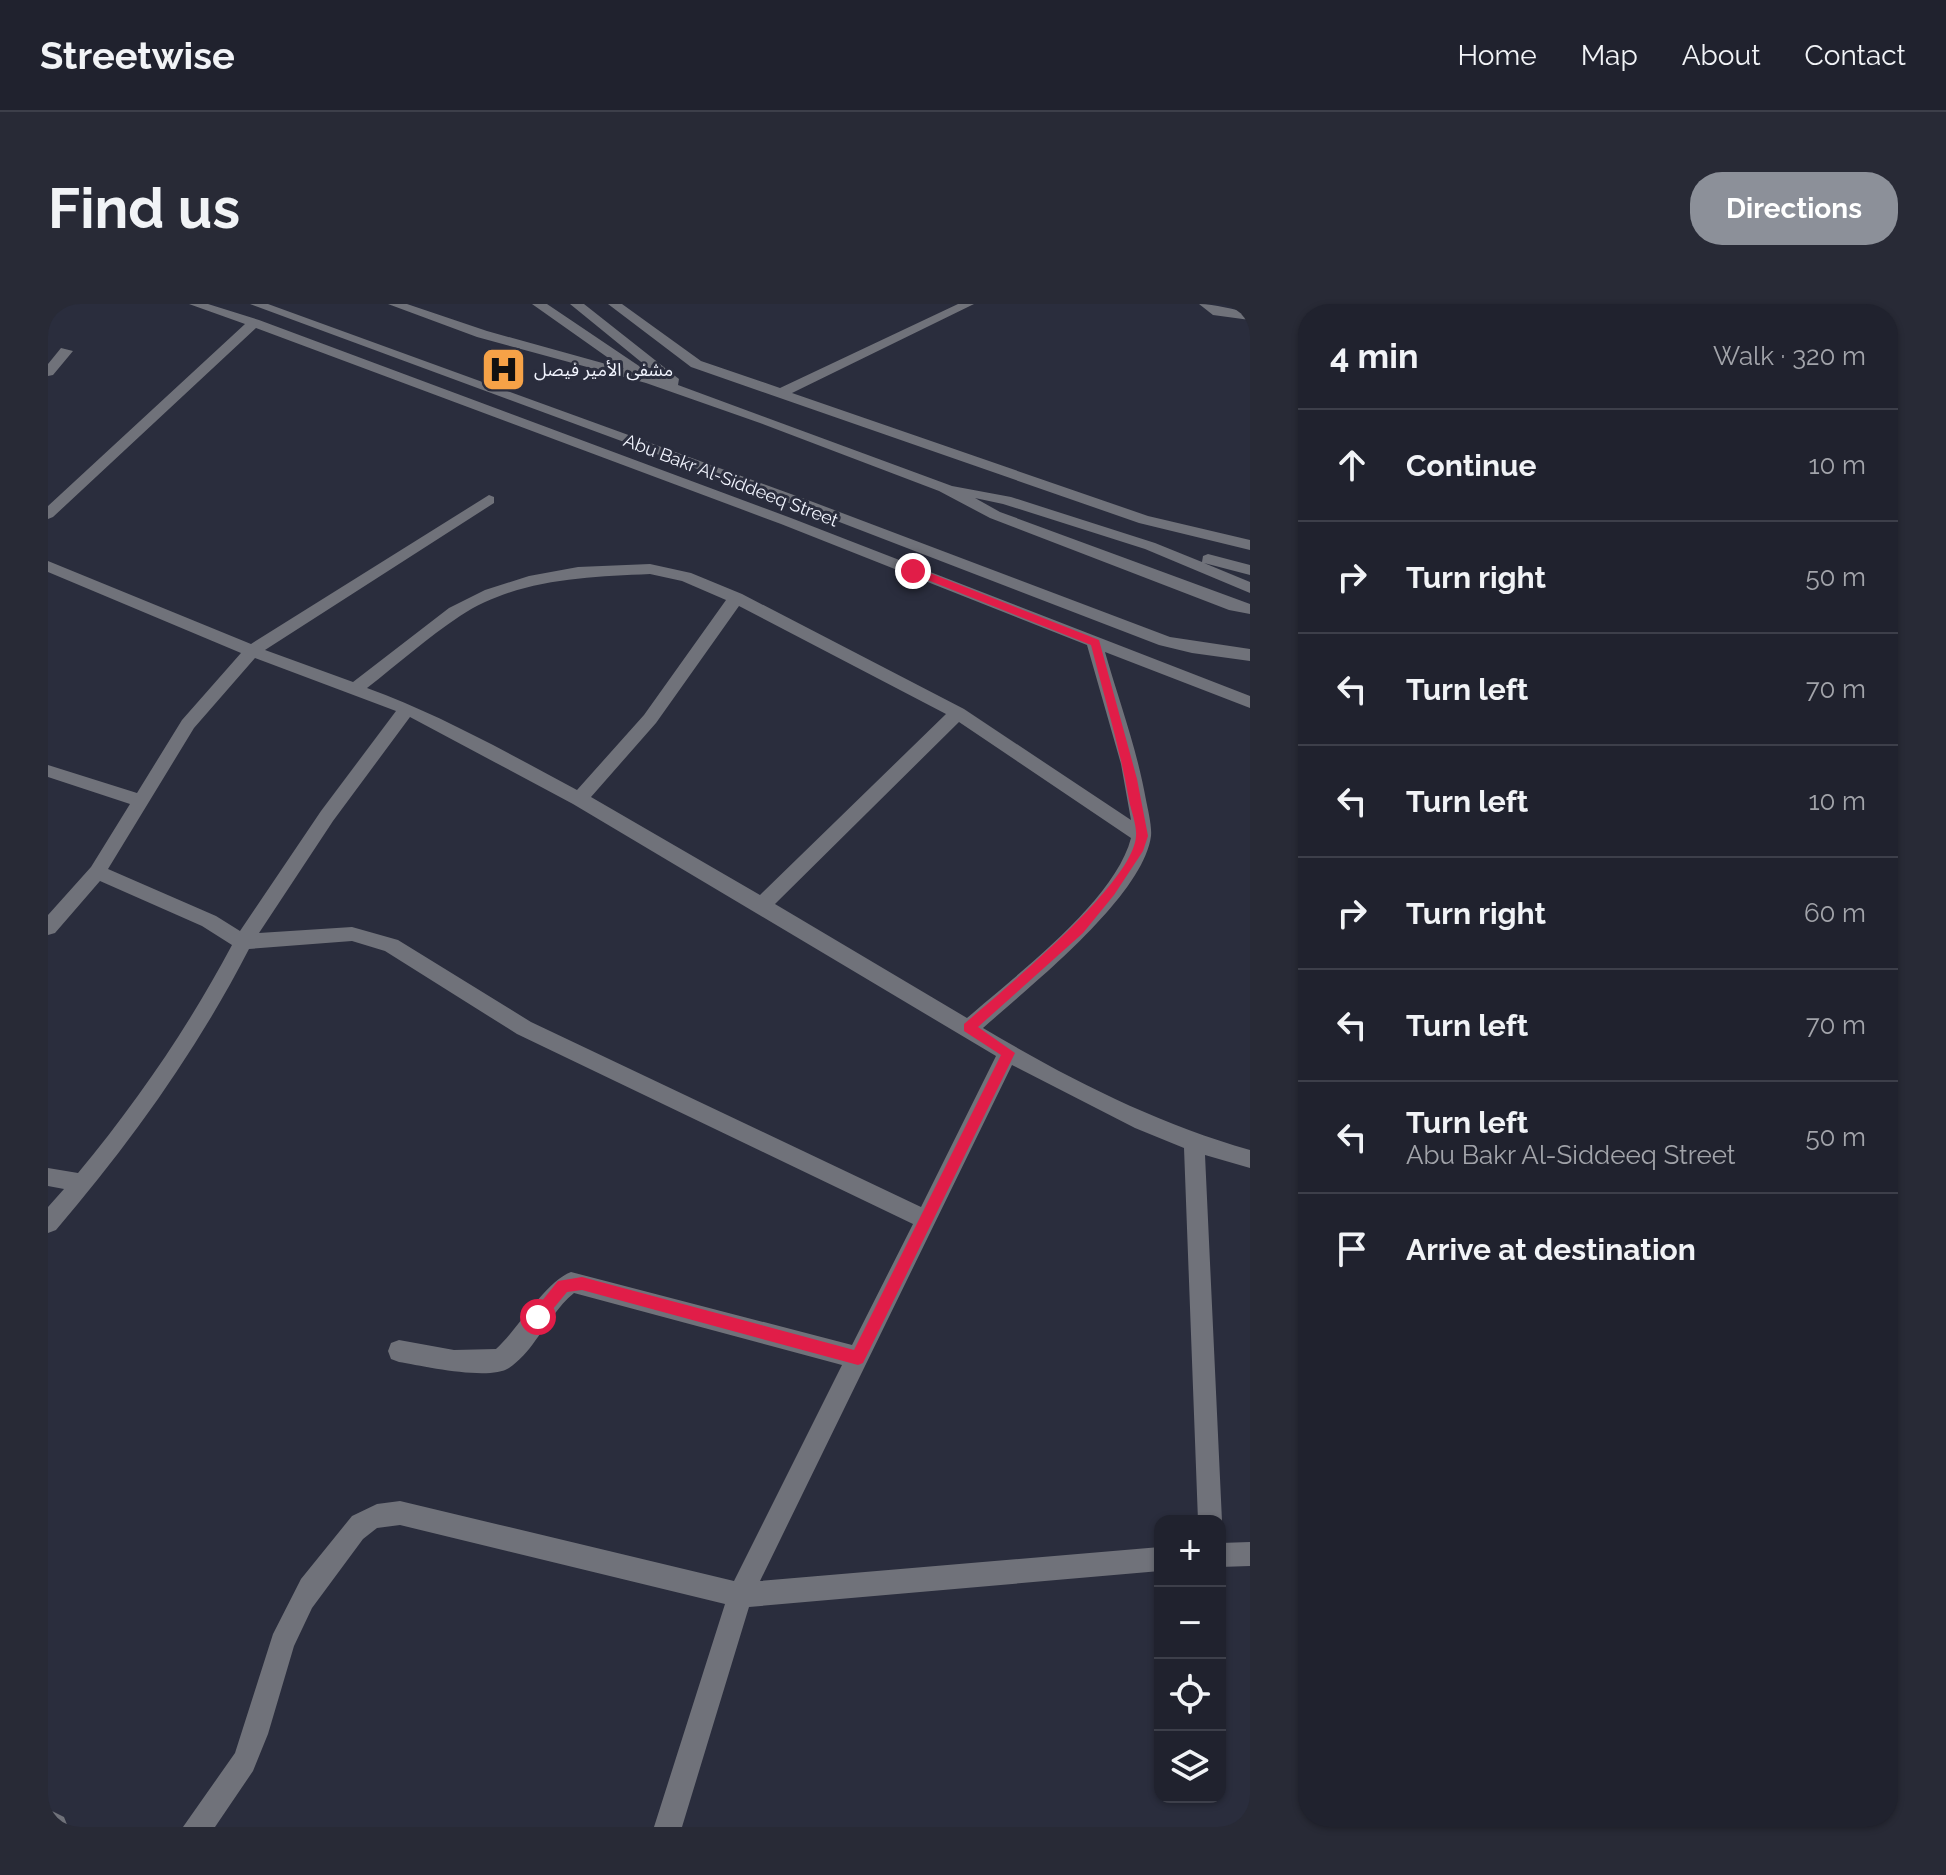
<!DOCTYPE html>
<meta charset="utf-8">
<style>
:root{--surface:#20222e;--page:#282a36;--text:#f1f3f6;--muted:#a2a4aa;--line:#3d3f4a;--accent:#8c9099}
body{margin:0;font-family:Raleway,"Noto Sans Arabic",sans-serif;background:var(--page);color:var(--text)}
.controls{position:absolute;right:24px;bottom:24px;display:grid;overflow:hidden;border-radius:16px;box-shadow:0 2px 6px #0004}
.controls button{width:72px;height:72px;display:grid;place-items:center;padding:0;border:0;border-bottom:2px solid var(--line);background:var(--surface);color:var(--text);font:40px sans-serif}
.stop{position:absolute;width:24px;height:24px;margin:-18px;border:6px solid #e11d48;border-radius:50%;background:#fff}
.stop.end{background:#e11d48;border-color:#fff;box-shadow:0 2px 8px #0008}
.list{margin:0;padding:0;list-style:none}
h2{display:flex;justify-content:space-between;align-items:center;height:104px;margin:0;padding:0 32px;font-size:34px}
h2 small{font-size:26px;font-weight:400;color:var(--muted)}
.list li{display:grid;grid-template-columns:52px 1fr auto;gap:24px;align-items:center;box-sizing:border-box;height:112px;padding:0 32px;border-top:2px solid var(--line)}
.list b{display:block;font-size:30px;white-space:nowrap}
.list p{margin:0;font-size:26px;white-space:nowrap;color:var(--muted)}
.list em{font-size:26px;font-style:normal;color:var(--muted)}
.icon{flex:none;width:44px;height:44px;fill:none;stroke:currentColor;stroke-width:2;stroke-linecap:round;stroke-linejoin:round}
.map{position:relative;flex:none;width:1202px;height:1523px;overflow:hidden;border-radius:32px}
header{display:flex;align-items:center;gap:48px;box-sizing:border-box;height:112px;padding:0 40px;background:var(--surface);border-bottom:2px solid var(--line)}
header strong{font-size:38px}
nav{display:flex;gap:44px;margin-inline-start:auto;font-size:28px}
.intro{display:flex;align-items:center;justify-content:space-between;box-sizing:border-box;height:192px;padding:0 48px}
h1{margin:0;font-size:56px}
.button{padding:20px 36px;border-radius:32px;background:var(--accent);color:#fff;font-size:28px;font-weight:700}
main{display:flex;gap:48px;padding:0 48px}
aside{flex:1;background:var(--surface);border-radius:32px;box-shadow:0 2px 6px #0004}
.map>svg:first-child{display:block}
</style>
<header>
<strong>Streetwise</strong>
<nav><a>Home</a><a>Map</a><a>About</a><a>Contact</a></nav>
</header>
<div class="intro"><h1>Find us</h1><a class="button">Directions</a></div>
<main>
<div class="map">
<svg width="1202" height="1523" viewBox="0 0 1202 1523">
<rect width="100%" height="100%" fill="#2a2d3d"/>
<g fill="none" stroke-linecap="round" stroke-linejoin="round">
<path fill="#70727a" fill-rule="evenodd" d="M141,0h19l51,16 532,198 459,178v12l-145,-56c14,49 32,97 41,148 2,10 6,26 5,36 -8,61 -122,151 -168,192 84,50 172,95 267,122v18l-45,-13 17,366 -2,5v-5h-22l-14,-373 -49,-20 -123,-63 -252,516 400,-34v24l-411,36 -67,220h-28l71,-223 -325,-79 -23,3 -14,11 -51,69 -18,38 -26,88 -15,37 -38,56h-32l52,-74 38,-119 28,-55 51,-63 25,-12 23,-3 334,80 108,-216 -268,-72c-16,13 -26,31 -39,48 -6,9 -17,21 -26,27 -20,13 -86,-2 -110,-6l-8,-3 -3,-8 3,-8 8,-3 55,10 42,-1c23,-21 49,-67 75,-77l281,73 61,-121 -396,-190 -132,-83 -33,-10 -103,8c-53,103 -119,194 -193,281l-8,3v-26l16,-18 -16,-3v-18l30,5c59,-71 111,-147 154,-228l-30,-19 -102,-45 -45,52 -7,2v-20l43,-48 39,-63 -82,-27v-12l89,28 45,-73 59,-67 -193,-81v-11l203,83 238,-149 5,2v6l-229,147 88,32 96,-74 36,-18 44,-14 49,-9 72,-3 41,9 51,21 222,115 167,111 -10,-56 -34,-119 -306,-121 -525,-196 -203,189 -5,2v-13l197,-182zM602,270l32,7 44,19 -82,115 -67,75c-69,-37 -136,-75 -210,-102 31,-24 61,-51 93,-72 57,-37 124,-39 190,-42zM691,302l207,108 -186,181 -169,-98 65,-74zM207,354l141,53 -75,100 -81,120 -24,-15 -108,-47 86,-141zM362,413l163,87 423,252 -75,151 -390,-185 -133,-82 -46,-13 -93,6 74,-112zM911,418l172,116c-16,63 -115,137 -164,180l-192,-114z
M202,0h18l545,198 357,135 80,12v12l-58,-8 -33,-8 -356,-137z
M340,0h19l80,27 137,38 -92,-65h15l92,62 2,3 -3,3 24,7 -92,-75h14l95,75 -1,6 274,101 59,11 144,46 47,19 1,-6 5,-2 42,11v10l-46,-12 46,19v11l-105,-44 -142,-45 -28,-6 25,14 250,92v10l-21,-4 -239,-92 -51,-27 -179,-68 -114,-40 -169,-46z
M560,0h14l79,57 79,27 178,-84h16l-182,89 356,123 102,24v10l-111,-27 -448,-156z
M1151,0c17,0 33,6 51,8v8l-37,-5z
M13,44l12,3 -20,24 -5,1v-12z
M1202,1238v24l-30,1v-24z
M0,1505l16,8 4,10h-20z"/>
</g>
<path fill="#e11d48" d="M862,264h7l182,72 38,139 11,57 -5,15 -29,44 -31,38 -105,94 37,26 -152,310 -5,2 -276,-75 -15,2 -24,29h-10v-9l25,-31 24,-4 272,73 147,-295 -37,-24v-7c38,-33 170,-141 172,-188 1,-11 -5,-25 -7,-36 -9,-52 -25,-104 -38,-155l-181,-72z"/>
<defs>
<symbol id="hospital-square" viewBox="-11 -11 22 22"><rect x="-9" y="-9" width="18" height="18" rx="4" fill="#f6a247" stroke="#2a2d3d"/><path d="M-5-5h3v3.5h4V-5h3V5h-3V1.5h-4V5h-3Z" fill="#111"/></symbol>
</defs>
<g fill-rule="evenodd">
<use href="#hospital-square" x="430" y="40" width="51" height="51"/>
</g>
<g text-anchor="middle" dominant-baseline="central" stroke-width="6" stroke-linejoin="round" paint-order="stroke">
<g font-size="18" fill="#f0f3fd" stroke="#2a2d3d" text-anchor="start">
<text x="486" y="65">مشفى الأمير فيصل</text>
</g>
<g font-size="18" fill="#f0f3fd" stroke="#2a2d3d">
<text transform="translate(683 176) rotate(21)">Abu Bakr Al-Siddeeq Street</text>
</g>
</g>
</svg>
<div class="controls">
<button>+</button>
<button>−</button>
<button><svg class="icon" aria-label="locate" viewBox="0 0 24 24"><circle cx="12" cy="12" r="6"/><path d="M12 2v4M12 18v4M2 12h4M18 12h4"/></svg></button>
<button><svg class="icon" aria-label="layers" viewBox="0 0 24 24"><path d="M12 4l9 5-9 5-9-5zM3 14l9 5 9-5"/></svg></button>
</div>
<div class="stop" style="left:490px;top:1013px"></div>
<div class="stop end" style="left:865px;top:267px"></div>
</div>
<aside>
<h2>4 min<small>Walk · 320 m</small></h2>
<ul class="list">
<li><svg class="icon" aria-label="ahead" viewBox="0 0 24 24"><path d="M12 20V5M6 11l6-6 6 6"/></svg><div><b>Continue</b></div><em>10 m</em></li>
<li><svg class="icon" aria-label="right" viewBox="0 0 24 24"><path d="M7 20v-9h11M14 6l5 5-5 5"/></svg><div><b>Turn right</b></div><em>50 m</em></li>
<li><svg class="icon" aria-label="left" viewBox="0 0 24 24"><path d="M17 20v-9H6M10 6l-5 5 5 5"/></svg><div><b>Turn left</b></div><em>70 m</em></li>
<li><svg class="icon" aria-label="left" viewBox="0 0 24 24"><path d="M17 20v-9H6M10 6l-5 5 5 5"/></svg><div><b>Turn left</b></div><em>10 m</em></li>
<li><svg class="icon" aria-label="right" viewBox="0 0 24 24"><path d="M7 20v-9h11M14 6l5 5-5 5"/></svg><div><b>Turn right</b></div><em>60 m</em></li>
<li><svg class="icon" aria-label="left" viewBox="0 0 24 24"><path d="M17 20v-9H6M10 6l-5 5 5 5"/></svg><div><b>Turn left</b></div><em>70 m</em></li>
<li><svg class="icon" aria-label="left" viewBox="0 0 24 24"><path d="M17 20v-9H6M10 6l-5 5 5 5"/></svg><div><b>Turn left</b><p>Abu Bakr Al-Siddeeq Street</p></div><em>50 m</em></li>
<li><svg class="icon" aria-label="arrive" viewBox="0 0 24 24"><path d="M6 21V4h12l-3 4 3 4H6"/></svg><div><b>Arrive at destination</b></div></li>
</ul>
</aside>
</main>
